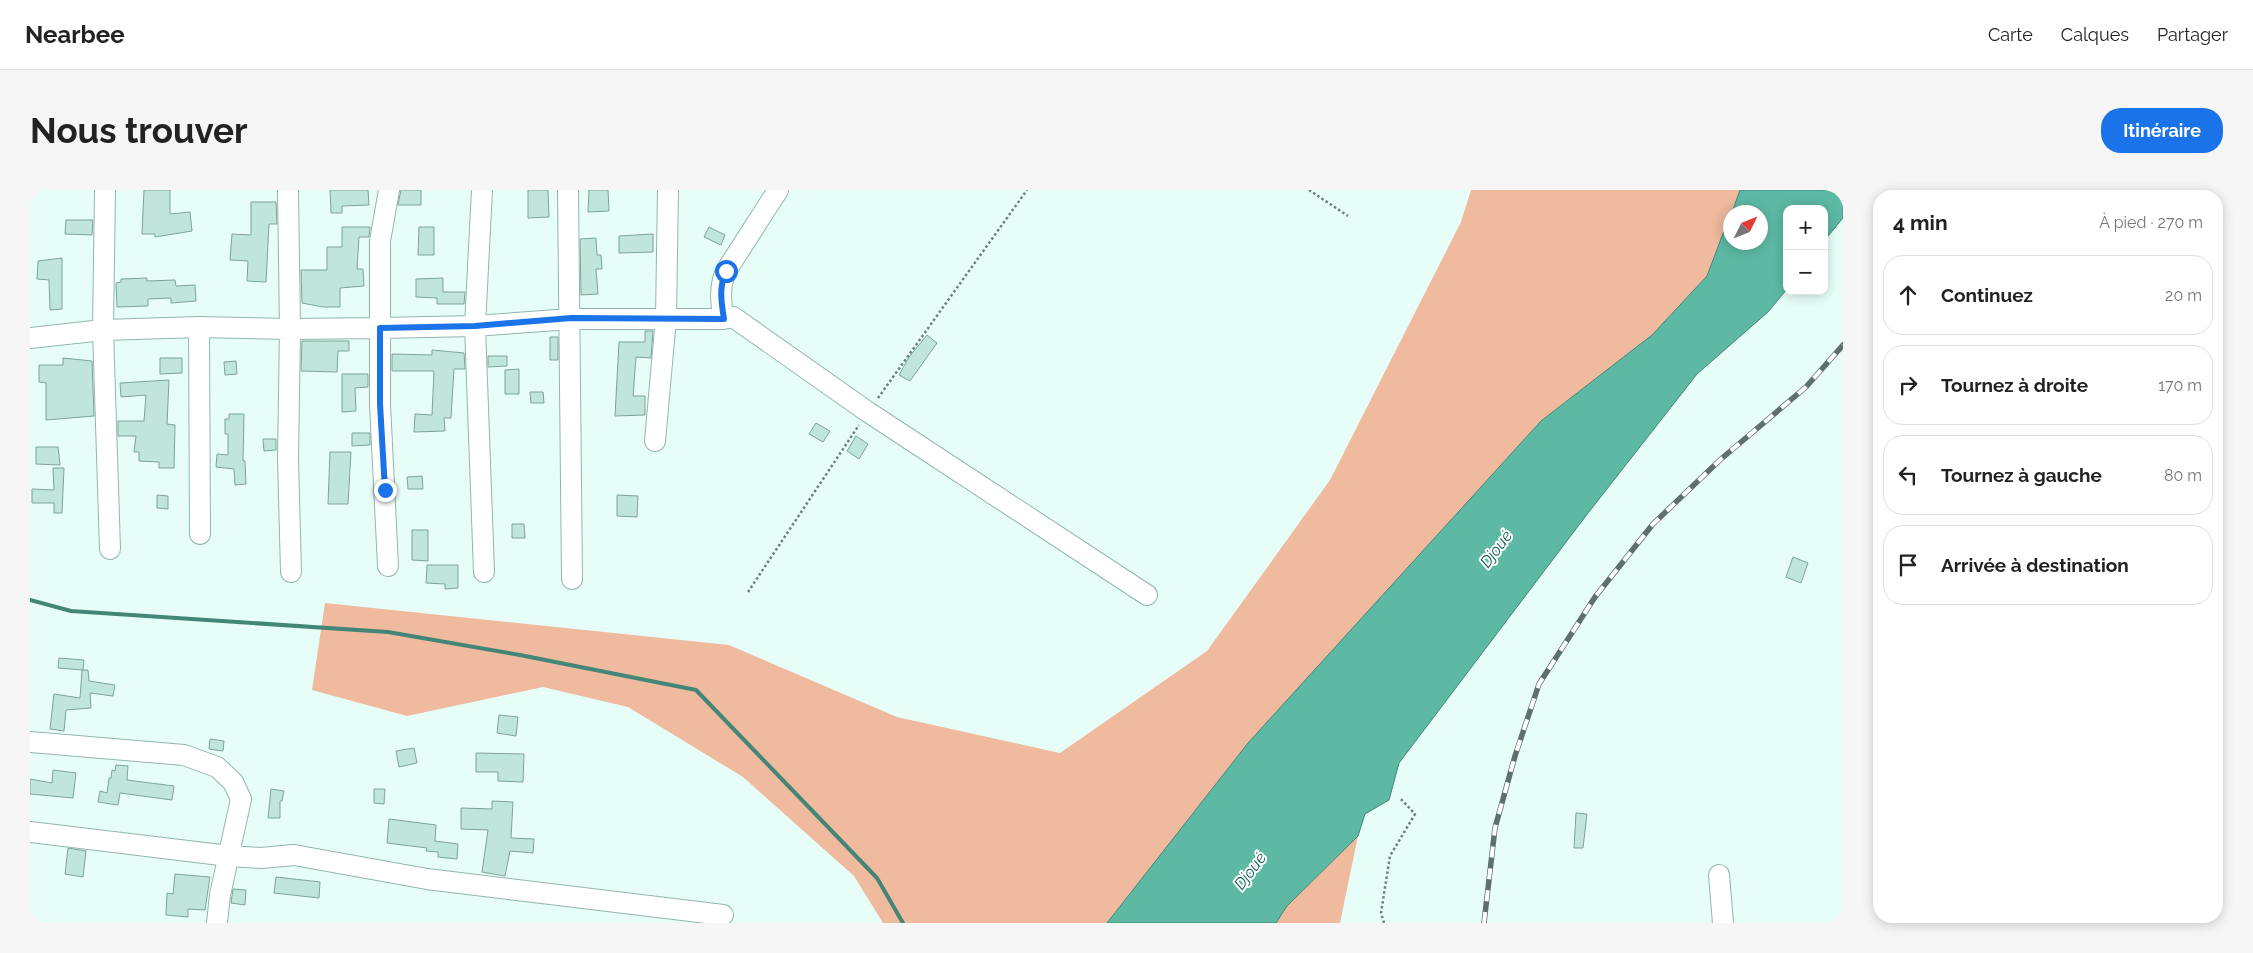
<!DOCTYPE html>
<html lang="fr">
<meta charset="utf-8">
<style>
:root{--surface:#fff;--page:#f6f6f6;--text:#222;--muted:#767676;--line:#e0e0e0;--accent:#1a73e8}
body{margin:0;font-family:Raleway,sans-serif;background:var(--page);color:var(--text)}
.controls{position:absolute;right:15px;top:15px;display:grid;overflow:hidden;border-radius:10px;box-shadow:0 2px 12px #0003}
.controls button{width:45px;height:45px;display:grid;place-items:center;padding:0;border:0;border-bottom:1px solid var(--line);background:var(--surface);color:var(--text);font:25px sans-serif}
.compass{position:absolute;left:1693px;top:15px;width:45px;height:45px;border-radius:50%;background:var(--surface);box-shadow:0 2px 12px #0003;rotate:47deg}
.stop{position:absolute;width:15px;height:15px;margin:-11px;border:4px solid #1a73e8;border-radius:50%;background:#fff}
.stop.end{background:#1a73e8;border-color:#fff;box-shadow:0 1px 5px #0008}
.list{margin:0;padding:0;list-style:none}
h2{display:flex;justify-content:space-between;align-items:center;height:65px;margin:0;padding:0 20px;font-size:21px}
h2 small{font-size:16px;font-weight:400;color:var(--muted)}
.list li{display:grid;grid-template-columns:32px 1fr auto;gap:15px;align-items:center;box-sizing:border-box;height:80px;margin:0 10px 10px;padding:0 10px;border:1px solid var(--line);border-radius:20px}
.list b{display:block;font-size:19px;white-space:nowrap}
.list em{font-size:16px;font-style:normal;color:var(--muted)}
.icon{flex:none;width:28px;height:28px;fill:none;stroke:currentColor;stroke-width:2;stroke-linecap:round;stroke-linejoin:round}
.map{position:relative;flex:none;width:1813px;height:733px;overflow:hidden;border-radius:20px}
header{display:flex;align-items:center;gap:30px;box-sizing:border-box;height:70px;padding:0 25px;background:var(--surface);border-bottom:1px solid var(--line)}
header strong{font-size:24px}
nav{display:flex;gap:28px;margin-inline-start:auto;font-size:18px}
.intro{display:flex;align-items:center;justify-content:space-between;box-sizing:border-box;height:120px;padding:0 30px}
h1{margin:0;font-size:35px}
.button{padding:12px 22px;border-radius:20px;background:var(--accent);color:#fff;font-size:18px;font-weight:700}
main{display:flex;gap:30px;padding:0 30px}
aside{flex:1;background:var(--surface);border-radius:20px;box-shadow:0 2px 12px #0003}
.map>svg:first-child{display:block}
</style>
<header>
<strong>Nearbee</strong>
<nav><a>Carte</a><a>Calques</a><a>Partager</a></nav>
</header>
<div class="intro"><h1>Nous trouver</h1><a class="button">Itinéraire</a></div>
<main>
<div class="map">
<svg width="1813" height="733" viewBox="0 0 1813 733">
<rect width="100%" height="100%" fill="#e7fef8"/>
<path fill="#efba9e" d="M1441,0h269l-33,86 -55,59 -111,86 -293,322 -141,180h-224l-29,-47 -111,-99 -115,-70 -85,-20 -136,29 -95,-26 13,-87 404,42 168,72 163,36 147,-102 123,-171 131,-258z
M1328,646l-18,87h-64l11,-17z"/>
<path fill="#5db8a4" stroke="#438677" d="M1710,0h103v28l-19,23v-32h-37v80l-19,23 -71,62 -112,143 -186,246 -10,37 -24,14 -7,22 -71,70 -11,17h-169l141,-180 293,-322 111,-86 55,-59 23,-61v27h30v-30h-28z"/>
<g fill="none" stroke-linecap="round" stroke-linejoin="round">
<path stroke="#438677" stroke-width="4" d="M0,410l41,11 317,21 132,23 176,35 181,188 26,45"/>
</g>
<path fill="#c0e6dc" stroke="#7ea399" d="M114,0h26v24l20,-2 2,19 -37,6v-3h-13z
M300,0h38l1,15 -27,1v7h-11z
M371,0h20v15h-23z
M498,0h20l1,27 -21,1z
M559,0h19l1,21 -21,1z
M221,12h25l1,22h-8l-3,58 -19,-1 1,-20 -18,-1 2,-26 19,1z
M36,30h27l-1,15 -27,-1z
M312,37h28l-1,10h-10l-2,32h6l1,17 -24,2v19h-17l-21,-4 -1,-33h26v-23h15z
M389,37h15v28h-16z
M679,37l16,8 -4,10 -17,-8z
M623,44v18l-34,1v-17z
M566,48l1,17h4l1,14h-6l2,25 -17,1 -1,-56z
M32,68v51l-12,1 -1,-30 -12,-1 1,-18z
M117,88v3l28,-1 1,6 19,-1 1,16 -25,2v-5l-23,1v7l-31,1 -1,-24 5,-1v-3z
M413,88v14h22l-1,12h-27v-6l-21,-1v-18z
M615,141h8l-2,27 -15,-1 -3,39h12v19l-30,1 4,-74h26z
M897,145l10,8 -27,38 -11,-6 10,-18z
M520,147h8v23h-8z
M272,151h47v10h-11l-1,21 -36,-1z
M402,160l32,3 1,16h-11l-3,49h-7l1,13 -31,1 1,-18 17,1 2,-44h-42v-17l40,1z
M458,166h19v10l-19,1z
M33,168l29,3 2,55 -48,4v-37l-7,-1v-17h24z
M130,168h22v15l-22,1z
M206,171l1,13 -12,1 -1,-13z
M489,179v25h-14v-24z
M312,184h26v13l-13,1 1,23 -14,1z
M139,190l-2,44 8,1 -1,43h-15v-6l-20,-1v-9h-5l2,-16h-18v-15h26l2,-26 -25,2 -1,-14z
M500,202h13l1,11h-13z
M199,224h15l-1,47h2l1,23 -11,1 -1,-16 -18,-2 1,-13 11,1v-21h-3v-15h4z
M786,233l14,8 -7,11 -14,-8z
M322,243h18v12l-18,1z
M826,246l12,8 -9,15 -12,-8z
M233,249h13v11l-12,1z
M6,257h22l2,18 -24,-1z
M300,262h21l-3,52h-20z
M23,278h11l-2,45h-8v-10h-22v-14l22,1z
M392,286l1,13h-15l-1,-12z
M127,305l11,1v13l-11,-1z
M587,305l21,1 -1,21 -20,-1z
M482,334h12l1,14h-13z
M382,340h16v31l-16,-1z
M1763,367l15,6 -7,20 -15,-6z
M397,375h31v23l-13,1v-5l-19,-1z
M29,468l25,2 -1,10 -25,-2z
M52,480h6l1,11 26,4 -2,11 -23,-3 1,15 -25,2 -2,21 -14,-2 4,-35 26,4z
M469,525l19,2 -2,19 -19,-3z
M180,549l14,2 -1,10 -14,-2z
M384,558l3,15 -18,4 -3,-16z
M446,563l48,1 -1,28 -25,-1v-9h-22z
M86,575l12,1 -1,14 47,6 -2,14 -52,-7 -2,12 -20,-3 2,-11 7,2 2,-15h2l1,-8 3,1z
M23,580l23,3 -3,25 -43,-4v-15l22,4z
M241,599l13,2 -2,10h-2v17h-12z
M344,599h11l-1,15 -10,-1z
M462,611l21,1 -2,36 23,1 -1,14 -23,-2 -5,25 -23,-4 6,-42 -27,-1v-21l31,1z
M1546,623l11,1 -4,34h-9z
M359,629l47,6 -1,16 23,3 -1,15 -19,-2v-5l-12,-1 1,-3 -40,-5z
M38,658l18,3 -3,26 -18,-3z
M145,684l35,3 -5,33 -17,-1v8l-22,-2 1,-22 6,1z
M246,687l44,5 -1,16 -45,-5z
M203,699l13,1 -1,15 -14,-2z"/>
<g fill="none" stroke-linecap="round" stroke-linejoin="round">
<defs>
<path id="minor" d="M75,0l-2,140 7,219
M258,0l2,139 -2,130 3,113
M452,0l-7,136 9,246
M538,0l4,389
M693,129c-2,-18 -4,-32 3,-48l52,-81
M169,137l1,207
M0,148l73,-8 96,-3 91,2 90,-1 95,-2 96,-7h152l10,-2 135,95 279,183
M625,251l11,-123 2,-128
M358,376l-8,-162v-163l9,-51
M0,552l154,13 33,12 16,15 8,17 -21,96 -3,28
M0,642l199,24 32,2 33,-3 133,24 296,36
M1689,685l4,48"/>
</defs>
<use href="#minor" stroke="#91b6ad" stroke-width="22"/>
<path stroke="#6e807c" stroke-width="2.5" stroke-dasharray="2.5 2.5" stroke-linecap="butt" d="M1279,0l39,26
M848,208l149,-208
M718,402l111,-167
M1354,733l-3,-10 9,-57 25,-42 -15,-16"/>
<use href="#minor" stroke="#fff" stroke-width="20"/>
<defs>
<path id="rail" d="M1454,733l11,-95 20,-72 24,-72 56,-87 58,-73 68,-65 85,-72 37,-42"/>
</defs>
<use href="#rail" stroke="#5f706c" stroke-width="5.5"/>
<use href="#rail" stroke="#fff" stroke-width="4" stroke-dasharray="11" stroke-linecap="butt"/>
</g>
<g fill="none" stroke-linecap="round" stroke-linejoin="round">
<path stroke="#1a73e8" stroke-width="6" d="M355,300l-5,-86v-76l95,-2 96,-8 153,1c-3,-18 -5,-32 2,-48"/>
</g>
<g text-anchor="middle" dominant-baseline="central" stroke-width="4" stroke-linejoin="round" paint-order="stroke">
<g font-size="16" font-style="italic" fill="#156052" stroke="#fff">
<text transform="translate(1466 359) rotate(-53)">Djoué</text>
<text transform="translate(1220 681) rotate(-53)">Djoué</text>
</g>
</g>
</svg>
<div class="controls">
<button>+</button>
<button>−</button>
</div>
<svg class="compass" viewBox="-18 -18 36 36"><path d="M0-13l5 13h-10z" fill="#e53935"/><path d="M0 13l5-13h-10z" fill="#767676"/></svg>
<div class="stop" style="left:696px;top:81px"></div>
<div class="stop end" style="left:355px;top:300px"></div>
</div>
<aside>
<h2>4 min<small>À pied · 270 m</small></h2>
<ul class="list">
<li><svg class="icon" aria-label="ahead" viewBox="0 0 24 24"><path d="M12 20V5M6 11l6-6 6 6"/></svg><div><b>Continuez</b></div><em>20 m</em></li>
<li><svg class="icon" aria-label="right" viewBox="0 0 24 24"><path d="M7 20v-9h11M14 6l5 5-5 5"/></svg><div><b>Tournez à droite</b></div><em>170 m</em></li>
<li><svg class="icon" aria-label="left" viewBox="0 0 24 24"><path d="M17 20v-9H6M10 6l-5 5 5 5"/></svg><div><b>Tournez à gauche</b></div><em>80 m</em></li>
<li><svg class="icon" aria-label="arrive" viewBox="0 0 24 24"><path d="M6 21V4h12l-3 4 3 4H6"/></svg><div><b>Arrivée à destination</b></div></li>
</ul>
</aside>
</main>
